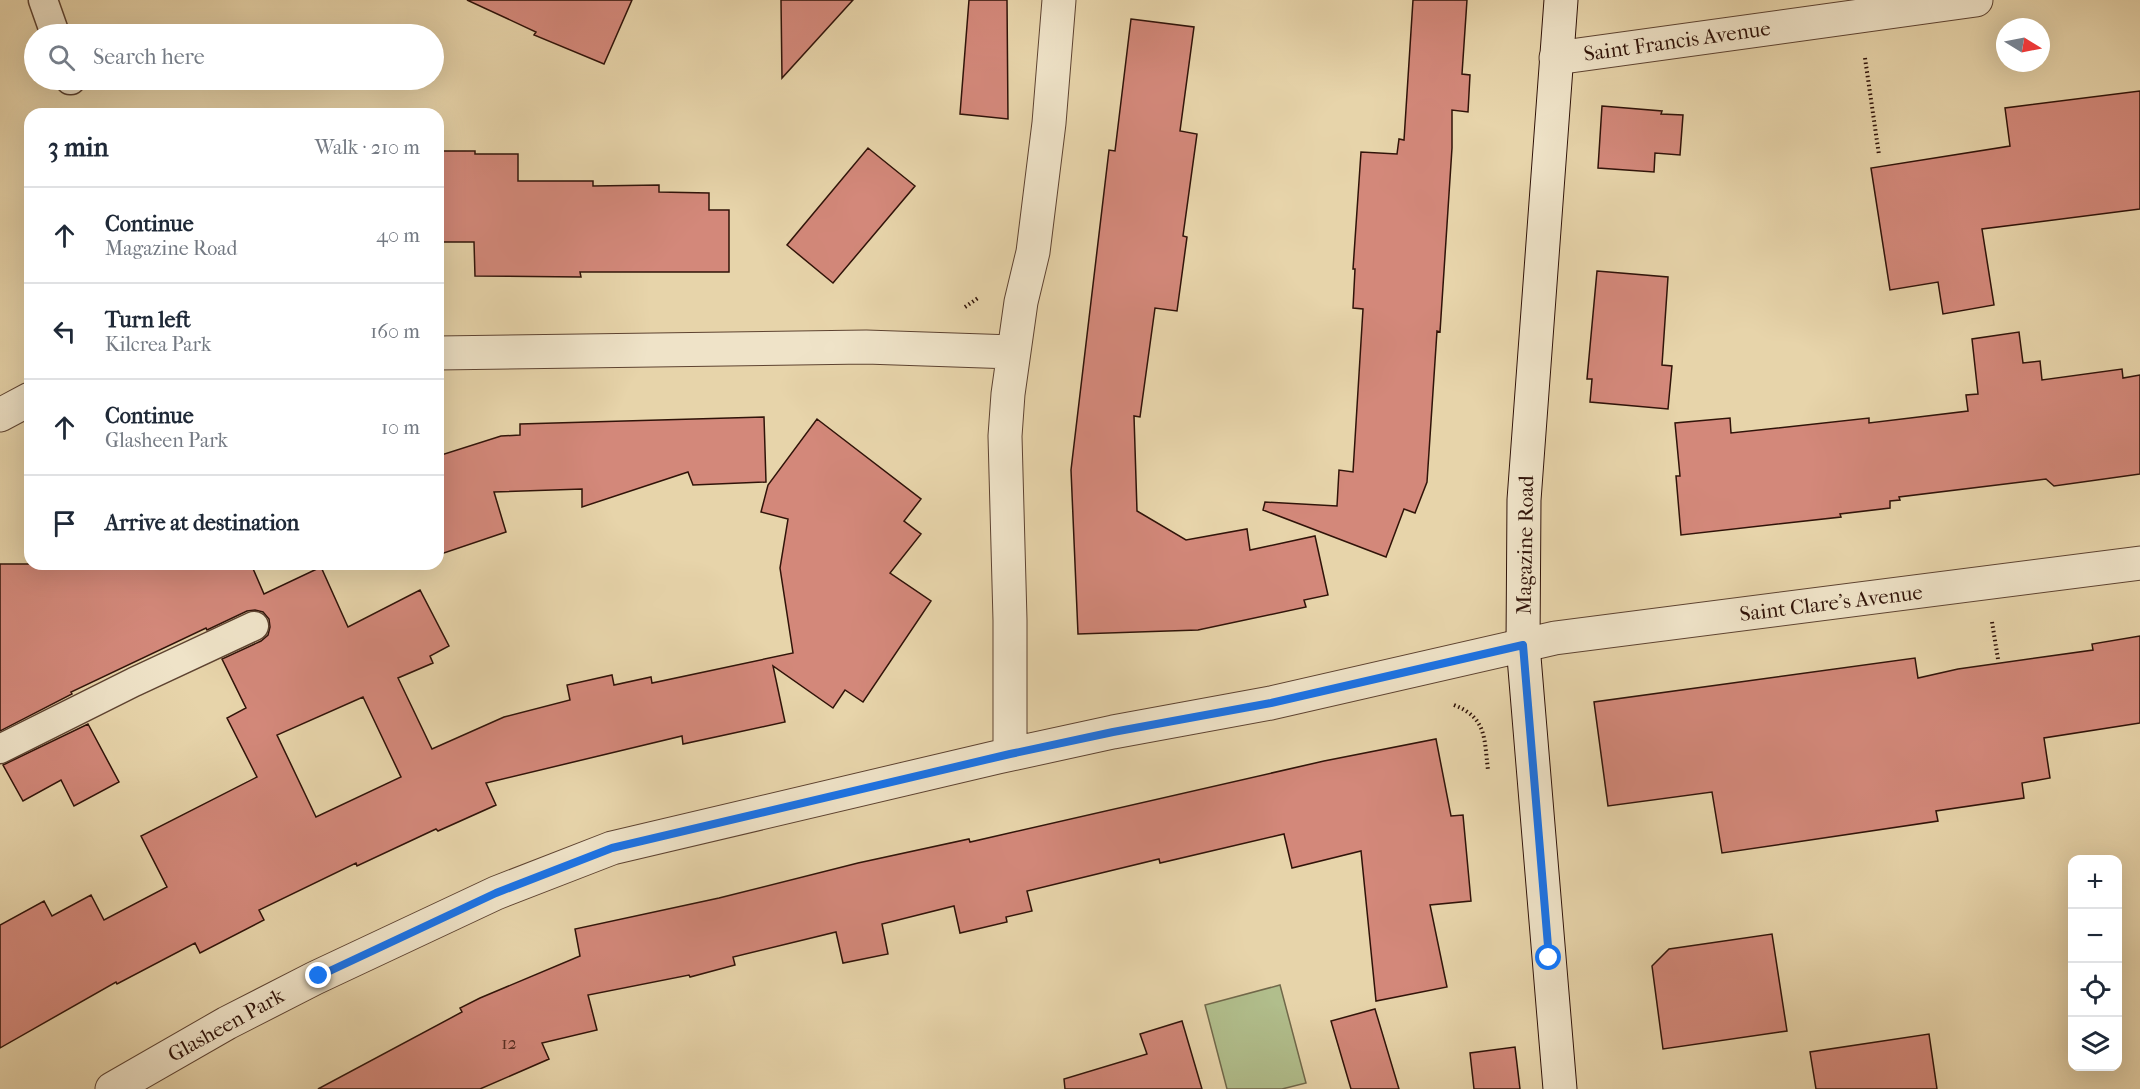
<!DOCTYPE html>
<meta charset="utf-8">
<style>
:root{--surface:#fff;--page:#f6f6f7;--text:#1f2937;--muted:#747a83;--line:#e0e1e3}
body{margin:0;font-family:"IM FELL French Canon",serif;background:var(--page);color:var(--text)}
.controls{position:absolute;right:18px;bottom:18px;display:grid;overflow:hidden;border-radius:12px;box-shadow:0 6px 24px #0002}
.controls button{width:54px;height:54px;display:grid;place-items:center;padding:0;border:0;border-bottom:2px solid var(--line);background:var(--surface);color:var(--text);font:30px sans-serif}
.compass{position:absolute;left:1996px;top:18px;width:54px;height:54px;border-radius:50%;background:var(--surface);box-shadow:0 6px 24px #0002;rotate:100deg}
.stop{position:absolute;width:18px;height:18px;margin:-14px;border:4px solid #1a73e8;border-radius:50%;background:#fff}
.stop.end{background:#1a73e8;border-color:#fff;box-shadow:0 2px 6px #0008}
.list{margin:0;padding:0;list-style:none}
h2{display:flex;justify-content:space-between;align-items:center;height:78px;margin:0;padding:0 24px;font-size:26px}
h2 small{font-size:20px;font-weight:400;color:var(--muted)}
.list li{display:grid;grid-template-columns:39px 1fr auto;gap:18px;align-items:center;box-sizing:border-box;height:96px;padding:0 24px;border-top:2px solid var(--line)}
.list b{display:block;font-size:22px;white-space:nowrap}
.list p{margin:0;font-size:20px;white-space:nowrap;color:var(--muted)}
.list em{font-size:20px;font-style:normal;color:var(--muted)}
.icon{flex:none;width:33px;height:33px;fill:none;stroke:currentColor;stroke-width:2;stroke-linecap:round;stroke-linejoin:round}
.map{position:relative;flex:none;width:2140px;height:1089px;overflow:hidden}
.search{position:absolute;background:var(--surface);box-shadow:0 6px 24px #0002;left:24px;top:24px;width:420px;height:66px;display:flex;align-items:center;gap:15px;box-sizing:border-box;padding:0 21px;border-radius:33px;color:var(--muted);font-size:22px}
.panel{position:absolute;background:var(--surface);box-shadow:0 6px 24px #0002;left:24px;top:108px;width:420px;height:462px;border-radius:18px}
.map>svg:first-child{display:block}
</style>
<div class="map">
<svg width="2140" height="1089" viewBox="0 0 2140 1089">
<rect width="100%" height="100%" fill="#e7d4aa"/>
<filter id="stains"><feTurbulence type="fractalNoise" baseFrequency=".00333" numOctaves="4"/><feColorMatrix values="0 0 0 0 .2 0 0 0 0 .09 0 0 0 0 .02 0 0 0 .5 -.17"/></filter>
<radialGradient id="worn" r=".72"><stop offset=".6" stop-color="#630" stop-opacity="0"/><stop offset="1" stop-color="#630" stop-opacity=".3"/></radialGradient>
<path fill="#b1be8c" stroke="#70684a" stroke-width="1.5" d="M1280,985l26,98 -24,6h-55l-22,-84z"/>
<path fill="#d3887a" stroke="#301309" stroke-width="1.5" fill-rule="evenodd" d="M467,0h165l-28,64 -70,-29 2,-3z
M781,0h72l-71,78z
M969,0h38l1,119 -48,-5z
M1413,0h54l-5,74 8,1 -2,37 -16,-2v38l-12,184 -3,-1 -10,151 -12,31 -11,-4 -18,48 -123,-47 2,-8 72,4 2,-36 14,2 10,-163 -10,-1 2,-39h-2l8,-117 36,2 2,-15 5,1z
M1131,19l63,8 -14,104 17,3 -14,102 4,1 -10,74 -22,-3 -15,109 -6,-1 3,95 49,29 61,-11 3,21 65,-14 13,59 -24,5 2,7 -108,23 -120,4 -7,-164 38,-320 6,1z
M2140,91v118l-158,20 12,76 -51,9 -5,-32 -48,8 -19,-122 139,-22 -5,-38z
M1602,106l60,5 -1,3 22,1 -3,40 -25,-2 -1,19 -56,-4z
M868,148l47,38 -82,97 -46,-38z
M438,151h37v3h43v27h75v5l66,-1v7l50,1v17h20v62h-149l1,5 -106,-1 -1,-34h-36z
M1597,271l71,6 -6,88 10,1 -4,43 -78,-7 2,-23h-5z
M2019,332l4,31 17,-2 2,19 80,-11 1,9 17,-3v99l-86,12 -8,-7 -147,18 1,3 -10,1v7l-50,6 1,3 -160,18 -5,-59h4l-5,-53 55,-5 1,15 138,-15v5l99,-12 -2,-16 12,-1 -6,-55z
M764,417l2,65 -73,3 -5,-13 -106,35v-18l-88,3 12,40 -68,23v-99l63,-20 19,-1v-11z
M817,419l104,80 -17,22 17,13 -31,39 41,28 -68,101 -18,-12 -12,18 -60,-42 12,56 -102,22 -1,-8 -196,47 10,22 -58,26 -2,-2 -79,37 -1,-3 -97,47 5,10 -64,33 -5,-10 -78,41 -1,-2 -116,66v-123l44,-24 8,15 39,-21 13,25 63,-33 -26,-51 116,-59 -30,-59 19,-10 -24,-49 39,-18 7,-6 2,-8 -1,-8 -6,-7 -8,-2 -8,1 -40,19 -1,-2 -135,64 1,2 -72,37v-167h251l13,30 57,-27 27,60 72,-37 29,56 -19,10 3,7 -35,15 34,71 72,-32 66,-17 -3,-15 45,-10 2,10 37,-8 1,6 141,-30 -13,-85 8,-49 -27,-7 7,-27zM363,697l38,80 -85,40 -39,-82z
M2140,636v87l-96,15 6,40 -28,5 2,15 -88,13 2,10 -216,32 -10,-61 -104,14 -14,-104 321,-44 3,20 40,-9 135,-19 -1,-6z
M88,724l31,58 -45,24 -13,-26 -38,21 -20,-36z
M1436,739l15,77 12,-1 8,86 -41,4 17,82 -71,14 -15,-150 -69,17 -8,-34 -124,29 -1,-4 -132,32 5,20 -26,6 1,5 -47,11 -6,-27 -72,18 6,30 -45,9 -7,-31 -103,25 2,8 -45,12 -1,-2 -101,20 9,35 -55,13 7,16 -69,30h-162l144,-77 -2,-4 20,-10 100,-42 -5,-27 144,-31 139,-35 111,-24 1,3 354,-81z
M1772,934l15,97 -124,18 -11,-83 17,-17z
M1375,1009l24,80h-48l-20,-68z
M1182,1021l20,68h-137l-1,-10 83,-25 -7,-20z
M1929,1034l8,55h-121l-6,-37z
M1515,1047l5,42h-46l-4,-36z"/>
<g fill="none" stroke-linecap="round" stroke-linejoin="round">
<defs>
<path id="service" d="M43,0l12,34
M70,80h1
M0,749l134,-67 120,-56"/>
<path id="minor" d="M1556,58l420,-58
M438,353l428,-6 147,5
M0,415l30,-16
M1010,754v-134l-5,-184 3,-42 13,-92 12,-50 16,-129 10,-123
M112,1089l115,-66 88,-45 181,-85 116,-45 386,-91 115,-25 158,-29 284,-65 585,-75"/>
<path id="secondary" d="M1560,1089l-37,-444 1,-145 37,-500"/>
</defs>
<use href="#service" stroke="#5e4331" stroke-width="31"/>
<use href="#minor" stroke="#5e4331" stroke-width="35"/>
<use href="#secondary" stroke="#301309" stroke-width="35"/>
<path stroke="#301309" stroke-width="4" stroke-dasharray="1.5 3" stroke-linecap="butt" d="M1865,58l14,97
M965,307l13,-9
M1992,622l6,37
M1454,705c33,13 30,33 34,65"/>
<use href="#service" stroke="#efe3c8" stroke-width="28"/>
<use href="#minor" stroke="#efe3c8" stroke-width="33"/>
<use href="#secondary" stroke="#efe3c8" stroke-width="33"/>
</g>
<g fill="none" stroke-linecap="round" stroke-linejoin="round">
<path stroke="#1a73e8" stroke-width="8" d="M319,976l177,-83 116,-45 398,-94 103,-22 158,-29 252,-58 26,313"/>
</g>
<g text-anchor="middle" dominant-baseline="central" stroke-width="4.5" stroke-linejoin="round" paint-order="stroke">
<g font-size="18" fill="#593025">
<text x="509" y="1043">12</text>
</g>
<g font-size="21" fill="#301309" stroke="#efe3c8">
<text transform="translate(1677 41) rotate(-8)">Saint Francis Avenue</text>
<text transform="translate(1525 545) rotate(-89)">Magazine Road</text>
<text transform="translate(1831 603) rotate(-7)">Saint Clare's Avenue</text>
<text transform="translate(226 1025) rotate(-29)">Glasheen Park</text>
</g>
</g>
<rect width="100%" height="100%" filter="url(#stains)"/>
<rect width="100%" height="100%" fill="url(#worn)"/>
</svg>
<div class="controls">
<button>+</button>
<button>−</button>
<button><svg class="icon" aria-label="locate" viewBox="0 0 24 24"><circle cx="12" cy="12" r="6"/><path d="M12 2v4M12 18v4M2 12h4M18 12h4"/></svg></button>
<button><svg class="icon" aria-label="layers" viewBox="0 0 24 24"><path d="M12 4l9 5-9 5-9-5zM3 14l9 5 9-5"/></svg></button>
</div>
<svg class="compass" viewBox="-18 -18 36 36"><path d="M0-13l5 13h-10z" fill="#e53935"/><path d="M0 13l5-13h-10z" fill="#747a83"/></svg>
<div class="stop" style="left:1549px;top:958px"></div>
<div class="stop end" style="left:319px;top:976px"></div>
<div class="search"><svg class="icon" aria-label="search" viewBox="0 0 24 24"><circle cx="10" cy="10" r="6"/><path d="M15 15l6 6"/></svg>Search here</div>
<section class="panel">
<h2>3 min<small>Walk · 210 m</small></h2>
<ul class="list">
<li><svg class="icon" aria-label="ahead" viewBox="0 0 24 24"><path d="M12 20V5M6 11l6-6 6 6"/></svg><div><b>Continue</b><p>Magazine Road</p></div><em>40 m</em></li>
<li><svg class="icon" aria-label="left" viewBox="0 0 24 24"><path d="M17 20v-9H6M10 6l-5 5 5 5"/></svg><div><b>Turn left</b><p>Kilcrea Park</p></div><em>160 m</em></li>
<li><svg class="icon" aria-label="ahead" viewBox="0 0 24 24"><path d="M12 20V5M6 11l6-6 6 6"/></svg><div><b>Continue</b><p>Glasheen Park</p></div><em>10 m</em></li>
<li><svg class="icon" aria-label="arrive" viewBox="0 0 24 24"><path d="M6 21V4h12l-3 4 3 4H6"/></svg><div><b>Arrive at destination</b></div></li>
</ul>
</section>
</div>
